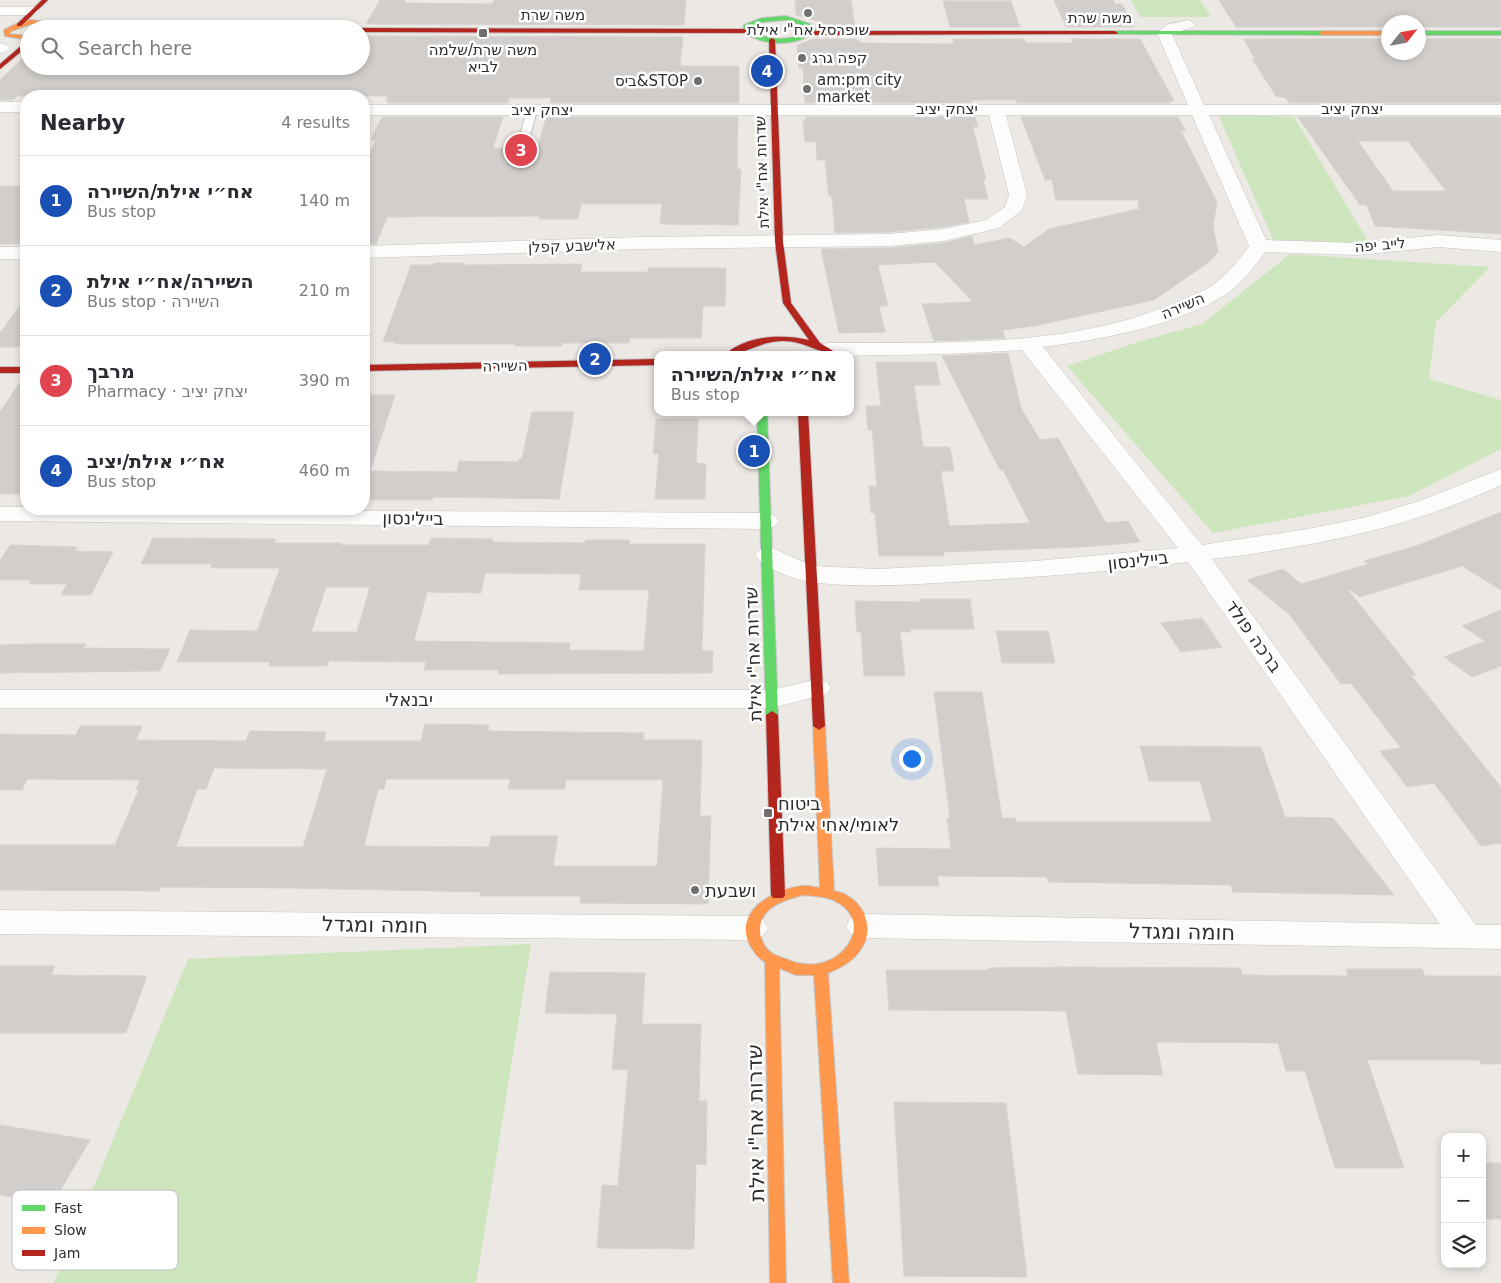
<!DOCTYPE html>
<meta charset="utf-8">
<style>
:root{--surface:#fff;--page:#f2f2f3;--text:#2b2b33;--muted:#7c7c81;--line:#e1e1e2;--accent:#2563eb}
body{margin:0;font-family:"DejaVu Sans","Noto Sans Hebrew",sans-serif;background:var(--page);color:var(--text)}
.controls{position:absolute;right:15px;bottom:15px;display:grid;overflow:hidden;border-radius:10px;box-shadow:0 2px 8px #0003}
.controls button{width:45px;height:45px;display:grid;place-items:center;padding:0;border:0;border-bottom:1px solid var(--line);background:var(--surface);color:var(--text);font:25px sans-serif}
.compass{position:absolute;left:1381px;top:15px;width:45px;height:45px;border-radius:50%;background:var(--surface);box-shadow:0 2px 8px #0003;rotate:59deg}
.you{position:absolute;left:911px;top:758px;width:18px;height:18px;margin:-12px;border:4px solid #fff;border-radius:50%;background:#1a73e8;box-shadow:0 0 0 8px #1a73e833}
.badge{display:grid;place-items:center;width:32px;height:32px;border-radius:50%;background:var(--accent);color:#fff;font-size:16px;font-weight:700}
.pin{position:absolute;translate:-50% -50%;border:2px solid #fff;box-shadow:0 1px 5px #0006}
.popup{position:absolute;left:654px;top:351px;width:200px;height:65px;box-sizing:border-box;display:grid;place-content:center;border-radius:10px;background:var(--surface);filter:drop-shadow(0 1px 4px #0005);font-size:16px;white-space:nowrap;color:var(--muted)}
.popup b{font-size:19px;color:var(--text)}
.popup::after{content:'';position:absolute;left:50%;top:100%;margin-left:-10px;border:10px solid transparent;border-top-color:var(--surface)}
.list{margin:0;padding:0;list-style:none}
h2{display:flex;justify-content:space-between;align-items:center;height:65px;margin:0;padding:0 20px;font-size:21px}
h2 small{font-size:16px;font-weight:400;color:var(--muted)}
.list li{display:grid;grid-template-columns:32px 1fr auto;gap:15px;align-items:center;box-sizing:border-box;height:90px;padding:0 20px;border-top:1px solid var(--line)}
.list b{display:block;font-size:19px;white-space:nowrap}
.list p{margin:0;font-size:16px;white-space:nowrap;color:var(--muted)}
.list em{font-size:16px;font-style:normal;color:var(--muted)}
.icon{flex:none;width:28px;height:28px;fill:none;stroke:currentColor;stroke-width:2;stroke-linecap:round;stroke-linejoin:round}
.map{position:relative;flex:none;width:1501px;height:1283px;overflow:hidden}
.search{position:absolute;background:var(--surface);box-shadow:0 2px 8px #0003;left:20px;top:20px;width:350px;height:55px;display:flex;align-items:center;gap:12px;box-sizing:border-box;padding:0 18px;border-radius:28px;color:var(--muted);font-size:19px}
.panel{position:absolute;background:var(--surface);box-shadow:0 2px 8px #0003;left:20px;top:90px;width:350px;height:425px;border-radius:20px}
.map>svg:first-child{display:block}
</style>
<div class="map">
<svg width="1501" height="1283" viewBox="0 0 1501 1283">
<rect width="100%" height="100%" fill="#ece8e4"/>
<path fill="#cee6be" d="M1131,0h69l11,17h-71z
M1218,114l76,3 75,126 -96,-3z
M1290,254l200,13 -54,55 -7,57 72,21v49l-92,47 -196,37 -146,-167 71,-24 64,-18z
M531,944l-55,339h-422l134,-324z"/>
<path fill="#d1cecb" stroke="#d7d4d0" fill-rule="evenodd" d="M380,0h25l-1,3 88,1 2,-4h192l-2,25 -318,-1z
M795,0h56l4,27h-35l-3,-6 -21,-6z
M1054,0h59l2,4h7l12,23h-68z
M1219,0h282v27h-83v-5h-30v5h-152z
M943,1h68l9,26h-70z
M361,36l322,1 -3,29h59v37h-189l1,-5h-42l-1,5h-120l1,-2h-3l2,-5h-371l-4,4h-13v-20l29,-28v14h332z
M814,39h42l6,4 88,1 4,-1 -1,-4h71l2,4h47l-2,-4h69l34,62h-4l1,2h-154l-1,-3h-45l1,3h-167l-2,-35h-4l-2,-23z
M1244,39h144v13h30v-13h83v64h-212l-3,-5 -10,-2 -24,-37h3z
M382,117h121l-10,31h21l1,5 6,2 7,-7h10l8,-31h192l-1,52h4l-3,56 -78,-1 2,-20h-81l-3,15h-39l1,-3 -153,1 -11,27h-12v-78l12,-26h-5z
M806,117h169l3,10h-5l13,53h-3l5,19h-24l5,23 -25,5 -56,5 -53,1 -3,-37h-3l-4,-36h-8l-1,-18h-11l-2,-22h3z
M1021,117h157l8,14h-5l36,71 -4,24 5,26 -9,10 -55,38 -120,26 -31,4 2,8 -43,2 -28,1 -12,-37 51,-2 -38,-40 -57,3 10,41h-9l6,26 -46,1 -18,-84 67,-1 56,-5 28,-7 2,9 36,-7 14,9 25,-18 90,-20 -1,-9h-82l-4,-20h-7z
M1298,117h203v117l-126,-8 -8,-21h-7zM1358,141h50l38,50h-53z
M0,186h26v58h-26z
M435,263h29l-1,2 119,-1 -2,8h68v-4h78l-1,38h-22l-2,32h-71l-1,5h-67v3h-47v-2h-120v-2h-12l28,-77h23z
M26,297v50h-26v-14z
M1008,353l13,55 19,32 18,-2 48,85 22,-2 12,21 -57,5 -140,5 1,4h-65l-4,-43h-4l-2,-27h8l-5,-56h-4l-2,-24h15l-5,-44h60l4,23h-26l9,62h27l4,24h-13l8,55 81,-3 -27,-53h-3l-58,-114z
M22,379h4v115h-26v-82z
M364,395h31l-25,76 87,1 2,-11 59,1 1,-3h3l10,-47h42l-15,87 -126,-2 -1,3h-68z
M656,419h42l-2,44 10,1 -1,35h-50l4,-45h-6z
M1501,512v78l-39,-24 -102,31 -11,-8 -1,1 68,85h-5l90,112v56l-20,3 -47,-63 -27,4 -27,-36 21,-3 -50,-65 -10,1 -52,-70 -42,-34 36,-11 18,15 68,-20 -5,-3 52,-15z
M153,538l122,1 -1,4h67v2h88l2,-7 62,1 -1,3 93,1v-3h45l-1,4h76l-3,107h11l-1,22 -214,1 1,-4h-75l2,-8 -97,-1 -2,5h-58l1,-4h-93l13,-32 67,1 23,-63h-69l1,-4h-71zM485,573l96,1 -2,16h70l-5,61 -75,-1 1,-7 -156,-2 13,-49 54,1zM326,587h44l-13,45h-46z
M10,545l67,2 -2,4 38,1 -22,43h-30l6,-11h-38l2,-4h-31v-19z
M920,599h50l4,30h-64v3h-10l5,44h-41l-3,-44h-4l-2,-31 65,1z
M1501,610v56l-29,11 -28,-20 41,-16 -23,-15z
M1202,618l20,29 -41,5 -20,-29z
M996,631h52l7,32h-53z
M30,644h56l-3,4 87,1 -10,22 -160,2v-28z
M934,692h48l20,126h13l1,4h196l-12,-41h-51l-9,-35 121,1 24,70 48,1 61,77 -161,-3 -2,-7 -183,-3 -1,-5 -110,-1 2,10h-60l-3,-38 75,1 -4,-31h3z
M425,724l64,1 -1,6 156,2 -1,7h59l-2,76h11l-3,88 -128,-1 1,-7h-101l1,-4 -190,-4 -130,-1 -2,4 -159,-1v-45h115l24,-56h-3l4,-9 -113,-1 -5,11h-22v-56l76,1 4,-9h62l-6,14 110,1 4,-10 76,1 -2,9h97zM214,768l113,1 -24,78h-127l21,-58h9zM386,779h124l-2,10h57l1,-9h97l-6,86h-104l5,-30h-67l-2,11 -125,-1 14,-57h6z
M0,966h55l-4,9 96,1 -21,57h-126z
M1064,967l176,1 3,7 105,1 -2,-7h76l3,7h76v88h-20l-2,-4h-112l37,108h-69l-30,-97h-19l-8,-28 -122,-1 7,33 -85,-1 -12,-63 -177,-1 -3,-40h102v-2z
M550,972l95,1 -3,51h59l-2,77h8l-1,64 -10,-1 -2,85 -97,-1 5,-63 16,1 10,-116 -16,-1 5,-55 -72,-1z
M894,1102l112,1 21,174 -123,-1z
M0,1125l90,15 -37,63 -53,-8z
M1482,1163h19v56h-19z"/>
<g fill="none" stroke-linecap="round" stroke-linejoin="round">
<defs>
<path id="lane" d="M532,107l5,3 -11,40 -5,3 -4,-1 -1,-2 11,-40z"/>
<path id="street" d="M0,7h33l7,4 -7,4h-33z
M1188,20l7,4 -2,3 -21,7 32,71h297v10h-292l57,125 91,3 81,-8 63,5v12l-63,-5 -81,8 -92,-3c-11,16 -23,31 -39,42 -48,32 -127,46 -183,53l159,198 105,-16 60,-12 52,-16 82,-32v16c-90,43 -190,62 -289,74l264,366h25v24l-638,-11 -12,-4 -5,-8 5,-8 12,-4 577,10 -252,-362c-73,9 -146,15 -220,19 -51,3 -104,8 -156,1 -18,-3 -46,-11 -57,-27l4,-5 9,-3 9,3 35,16 66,3 157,-8 143,-13 -156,-198c-48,3 -95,5 -143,5 -19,0 -40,3 -58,-1l-3,-5 3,-5 8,-1c115,-1 242,6 350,-42 11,-5 24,-9 34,-16 15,-11 26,-25 36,-39l-57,-131h-186l21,80 -5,15 -23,18 -55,13 -56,5 -247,3 -277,9v-12l277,-9 247,-3 56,-5 42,-9 19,-13 4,-12 -20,-80h-625v-10h824l-31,-72 9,-8z
M0,43l7,2 3,3 -3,3 -7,2z
M0,102h26v10h-26z
M0,247h26v12h-26z
M0,507h26v2l740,4 9,3 4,5 -4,5 -9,3 -766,-8z
M817,679l10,3 4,6 -4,6 -55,14h-772v-18h772z
M0,910l751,6 12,4 5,8 -5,8 -12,4 -751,-6z"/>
<path id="fast" d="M786,16l27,9 3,6c-19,16 -54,16 -73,0l1,-6 18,-7zM786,20l22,7 2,3c-20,12 -41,11 -61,0v-3l14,-5z
M1115,31h207l3,2 -3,2 -209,-1 -1,-1z
M1418,31h83v4h-83z
M757,412h10l11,303 -6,4 -6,-4z"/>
<path id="slow" d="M31,20l15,2 13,7 -28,-5 -22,8 1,2 19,2v4l-24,-4 -1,-6 12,-6z
M1388,31v4h-66l-3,-2 3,-2z
M819,722l6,4 9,165c25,4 43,33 28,56 -8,14 -20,20 -34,26l21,310h-16l-19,-308h-18l-17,-7 7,315h-16l-5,-321c-7,-4 -11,-10 -15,-17 -18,-34 24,-55 51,-59 6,-1 13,1 19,2l-7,-162zM803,895c9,1 22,1 30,5 48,21 5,83 -47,59 -6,-2 -13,-4 -17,-8 -6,-6 -9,-13 -9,-21 0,-23 24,-30 43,-35z"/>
<path id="jam" d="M42,0h6l-27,26h-4v-2z
M361,28l385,1 3,2 -3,2 -385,-1v-3h-2z
M1115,31l3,2 -1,1 -306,1 -3,-2 3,-2z
M772,38l3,2 8,202 8,61 29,40 20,12c-20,0 -35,-15 -59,-14 -23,1 -37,14 -56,14 21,-20 57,-21 84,-15l-26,-37 -8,-61 -6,-202z
M29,39v6l-29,24v-5z
M658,359v6l-294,6v-6z
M0,367h26v6h-26z
M798,412h10l17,314 -6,4 -6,-4z
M772,711l6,4 7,180 -2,3h-10l-2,-3 -5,-180z"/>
</defs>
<use href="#lane" stroke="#c5c4c5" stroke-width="2"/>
<use href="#street" stroke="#c5c4c5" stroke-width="1"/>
<use href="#fast" stroke="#c5c4c5" stroke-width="2"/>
<use href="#slow" stroke="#c5c4c5" stroke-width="2"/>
<use href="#jam" stroke="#c5c4c5" stroke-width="2"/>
<use href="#lane" fill="#fcfcfb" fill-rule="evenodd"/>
<use href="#street" fill="#fcfcfb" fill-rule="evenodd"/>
<use href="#fast" fill="#63d668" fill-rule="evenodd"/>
<use href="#slow" fill="#ff974d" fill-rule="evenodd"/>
<use href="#jam" fill="#b3261e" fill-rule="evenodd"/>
</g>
<g fill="#706f6e" stroke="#fff" stroke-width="2">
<circle cx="808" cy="13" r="5"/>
<rect x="478" y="28" width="10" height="10" rx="2.5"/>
<circle cx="802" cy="58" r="5"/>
<circle cx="698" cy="81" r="5"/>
<circle cx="807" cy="89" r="5"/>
<rect x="763" y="808" width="10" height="10" rx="2.5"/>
<circle cx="695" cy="890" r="5"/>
</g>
<g text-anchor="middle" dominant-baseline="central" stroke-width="5" stroke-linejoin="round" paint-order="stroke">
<g font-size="15" fill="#2e2e2e" stroke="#fff">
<text x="553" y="15">משה שרת</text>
<text x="1100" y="18">משה שרת</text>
<text x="947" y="109">יצחק יציב</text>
<text x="1352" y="109">יצחק יציב</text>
<text x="542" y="110">יצחק יציב</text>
<text transform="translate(762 172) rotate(-92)">שדרות אח"י אילת</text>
<text transform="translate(1380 245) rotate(-5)">לייב יפה</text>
<text transform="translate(572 246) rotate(-2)">אלישבע קפלן</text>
<text transform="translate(1183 306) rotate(-23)">השיירה</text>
<text transform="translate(505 366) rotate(-1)">השיירה</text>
</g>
<g font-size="15" fill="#2e2e2e" stroke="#fff">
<text x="808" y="30">שופרסל אח"י אילת</text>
<text x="483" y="50">משה שרת/שלמה<tspan x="483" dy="17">לביא</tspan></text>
<text x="812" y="58" text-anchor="start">קפה גרג</text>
<text x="817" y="80" text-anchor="start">am:pm city<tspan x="817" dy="17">market</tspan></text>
<text x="688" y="81" text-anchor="end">ביס&amp;STOP</text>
</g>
<g font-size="18" fill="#2e2e2e" stroke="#fff">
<text transform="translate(413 518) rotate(1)">ביילינסון</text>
<text transform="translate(1138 560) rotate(-6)">ביילינסון</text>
<text transform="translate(1254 636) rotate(55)">ברכה פולד</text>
<text transform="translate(753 654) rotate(-92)">שדרות אח"י אילת</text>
<text x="409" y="699">יבנאלי</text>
</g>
<g font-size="18" fill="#2e2e2e" stroke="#fff" text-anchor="start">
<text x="778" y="803">ביטוח<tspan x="778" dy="21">לאומי/אחי אילת</tspan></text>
<text x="705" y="890">ושבעת</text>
</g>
<g font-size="21" fill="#2e2e2e" stroke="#fff">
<text transform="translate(375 925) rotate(1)">חומה ומגדל</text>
<text transform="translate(1182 932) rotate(1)">חומה ומגדל</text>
<text transform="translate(756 1123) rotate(-91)">שדרות אח"י אילת</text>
</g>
</g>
<rect x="12" y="1190" width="166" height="80" rx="8" fill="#fff" stroke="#c0c0c0" stroke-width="1"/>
<rect x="22" y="1205" width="23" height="6" fill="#63d668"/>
<rect x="22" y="1227" width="23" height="7" fill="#ff974d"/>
<rect x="22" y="1250" width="23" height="6" fill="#b3261e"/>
<g font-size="14" fill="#2e2e2e">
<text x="54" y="1213">Fast</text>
<text x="54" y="1235">Slow</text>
<text x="54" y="1258">Jam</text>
</g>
</svg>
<div class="controls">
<button>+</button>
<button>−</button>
<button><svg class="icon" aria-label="layers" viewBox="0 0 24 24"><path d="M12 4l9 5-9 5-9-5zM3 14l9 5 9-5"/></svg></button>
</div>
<svg class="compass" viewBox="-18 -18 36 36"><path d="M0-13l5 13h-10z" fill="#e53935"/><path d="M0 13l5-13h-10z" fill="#7c7c81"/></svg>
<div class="you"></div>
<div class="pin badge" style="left:754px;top:451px;background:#1a4fb4">1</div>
<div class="popup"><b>אח״י אילת/השיירה</b>Bus stop</div>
<div class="pin badge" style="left:595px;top:359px;background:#1a4fb4">2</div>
<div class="pin badge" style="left:521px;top:150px;background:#e0444e">3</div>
<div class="pin badge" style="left:767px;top:71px;background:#1a4fb4">4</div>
<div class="search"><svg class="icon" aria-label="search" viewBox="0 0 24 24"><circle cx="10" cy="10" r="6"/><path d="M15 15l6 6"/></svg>Search here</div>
<section class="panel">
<h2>Nearby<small>4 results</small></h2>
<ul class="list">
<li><span class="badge" style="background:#1a4fb4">1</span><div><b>אח״י אילת/השיירה</b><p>Bus stop</p></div><em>140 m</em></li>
<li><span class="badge" style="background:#1a4fb4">2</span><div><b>השיירה/אח״י אילת</b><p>Bus stop · השיירה</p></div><em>210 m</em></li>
<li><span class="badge" style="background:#e0444e">3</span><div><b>מרבך</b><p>Pharmacy · יצחק יציב</p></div><em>390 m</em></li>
<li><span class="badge" style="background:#1a4fb4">4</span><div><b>אח״י אילת/יציב</b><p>Bus stop</p></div><em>460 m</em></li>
</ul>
</section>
</div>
